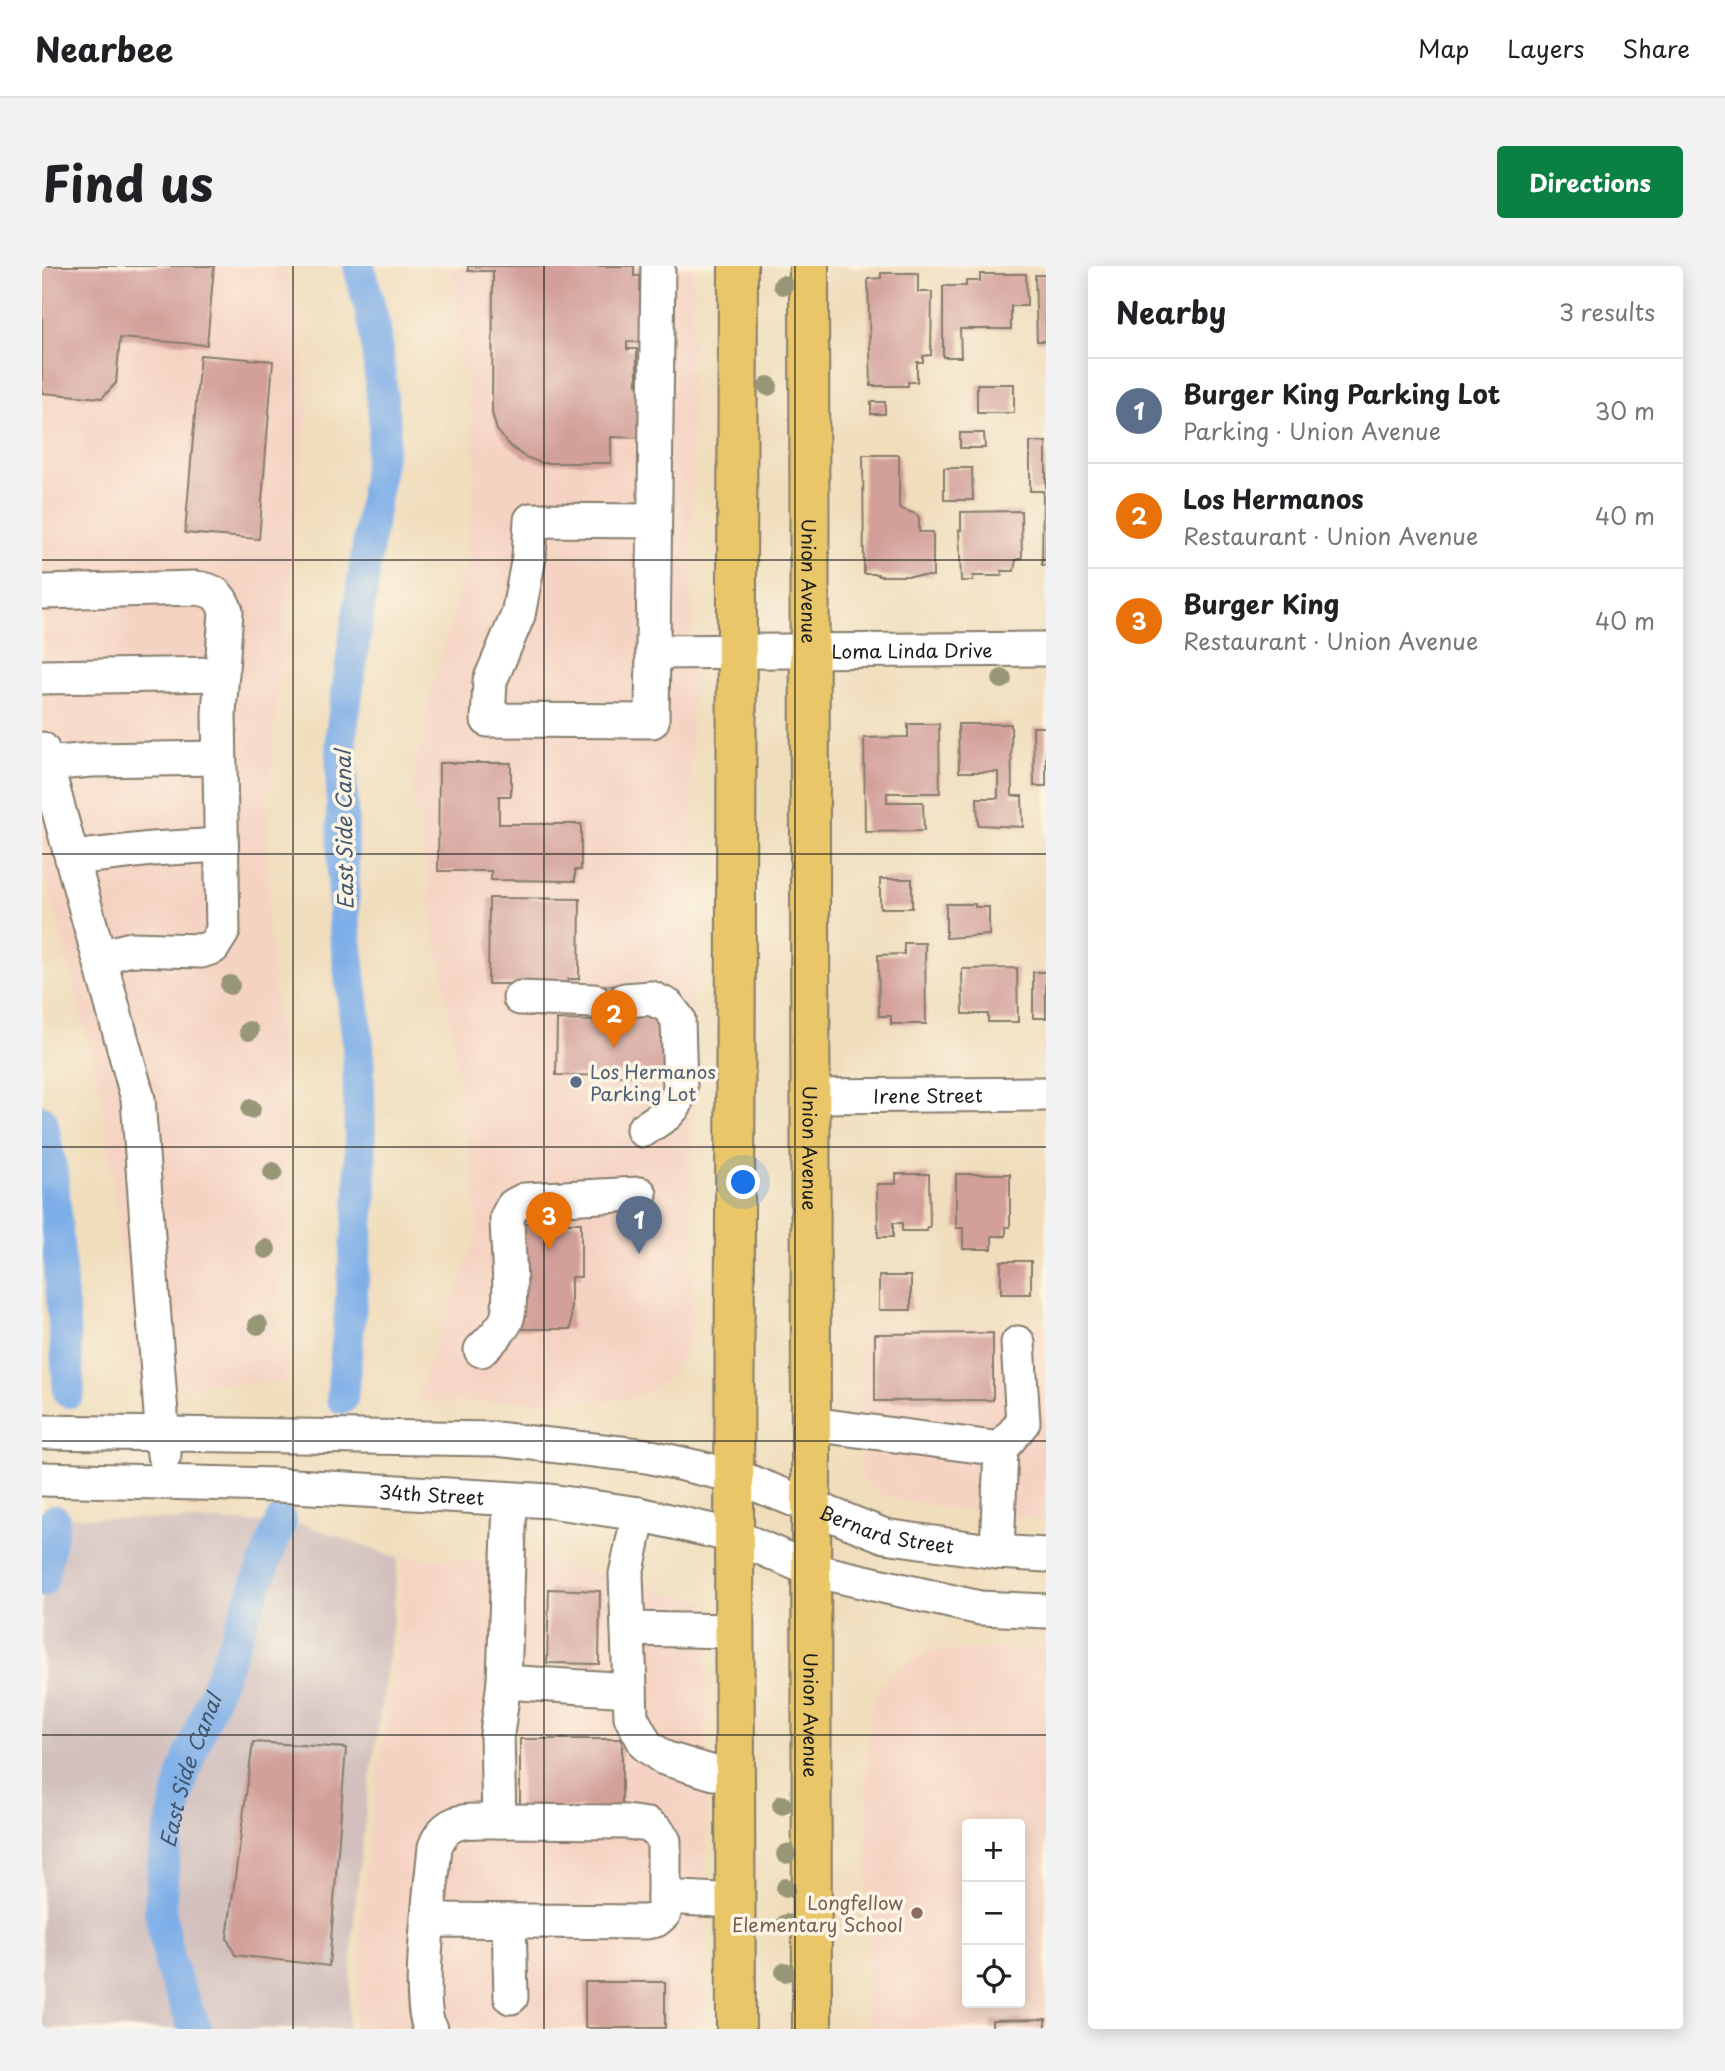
<!DOCTYPE html>
<meta charset="utf-8">
<style>
:root{--surface:#fff;--page:#f2f2f2;--text:#202124;--muted:#757577;--line:#e0e0e0;--accent:#0b8043}
body{margin:0;font-family:"Playpen Sans",sans-serif;background:var(--page);color:var(--text)}
.controls{position:absolute;right:21px;bottom:21px;display:grid;overflow:hidden;border-radius:7px;box-shadow:0 4px 18px #0003}
.controls button{width:63px;height:63px;display:grid;place-items:center;padding:0;border:0;border-bottom:2px solid var(--line);background:var(--surface);color:var(--text);font:35px sans-serif}
.you{position:absolute;left:702px;top:917px;width:24px;height:24px;margin:-18px;border:5px solid #fff;border-radius:50%;background:#1a73e8;box-shadow:0 0 0 10px #1a73e833}
.badge{display:grid;place-items:center;width:46px;height:46px;border-radius:50%;background:var(--accent);color:#fff;font-size:23px;font-weight:700}
.pin{position:absolute;translate:-50% -58px;filter:drop-shadow(0 2px 4px #0008)}
.pin::after{content:'';position:absolute;top:37px;width:24px;height:21px;background:inherit;clip-path:polygon(0 0,100% 0,50% 100%)}
.list{margin:0;padding:0;list-style:none}
h2{display:flex;justify-content:space-between;align-items:center;height:91px;margin:0;padding:0 28px;font-size:30px}
h2 small{font-size:23px;font-weight:400;color:var(--muted)}
.list li{display:grid;grid-template-columns:46px 1fr auto;gap:21px;align-items:center;box-sizing:border-box;height:105px;padding:0 28px;border-top:2px solid var(--line)}
.list b{display:block;font-size:26px;white-space:nowrap}
.list p{margin:0;font-size:23px;white-space:nowrap;color:var(--muted)}
.list em{font-size:23px;font-style:normal;color:var(--muted)}
.icon{flex:none;width:38px;height:38px;fill:none;stroke:currentColor;stroke-width:2;stroke-linecap:round;stroke-linejoin:round}
.map{position:relative;flex:none;width:1004px;height:1763px;overflow:hidden;border-radius:7px}
header{display:flex;align-items:center;gap:42px;box-sizing:border-box;height:98px;padding:0 35px;background:var(--surface);border-bottom:2px solid var(--line)}
header strong{font-size:33px}
nav{display:flex;gap:38px;margin-inline-start:auto;font-size:24px}
.intro{display:flex;align-items:center;justify-content:space-between;box-sizing:border-box;height:168px;padding:0 42px}
h1{margin:0;font-size:49px}
.button{padding:18px 32px;border-radius:7px;background:var(--accent);color:#fff;font-size:24px;font-weight:700}
main{display:flex;gap:42px;padding:0 42px}
aside{flex:1;background:var(--surface);border-radius:7px;box-shadow:0 4px 18px #0003}
.map>svg:first-child{display:block}
</style>
<header>
<strong>Nearbee</strong>
<nav><a>Map</a><a>Layers</a><a>Share</a></nav>
</header>
<div class="intro"><h1>Find us</h1><a class="button">Directions</a></div>
<main>
<div class="map">
<svg width="1004" height="1763" viewBox="0 0 1004 1763">
<rect width="100%" height="100%" fill="#fcf5e5"/>
<filter id="ink" filterUnits="userSpaceOnUse"><feTurbulence type="fractalNoise" baseFrequency=".0143" numOctaves="2"/><feDisplacementMap in="SourceGraphic" scale="14" xChannelSelector="R" yChannelSelector="G"/><feConvolveMatrix kernelMatrix="1 2 1 2 8 2 1 2 1" color-interpolation-filters="sRGB"/></filter>
<filter id="wash" filterUnits="userSpaceOnUse"><feTurbulence type="fractalNoise" baseFrequency=".00686" numOctaves="4" result="noise"/><feDisplacementMap in="SourceGraphic" scale="28" xChannelSelector="R" yChannelSelector="G"/><feGaussianBlur stdDeviation="1.57" result="paint"/><feColorMatrix in="noise" values="0 0 0 0 0 0 0 0 0 0 0 0 0 0 0 0 0 1.4 0 .05"/><feComposite in="paint" operator="in"/></filter>
<g filter="url(#wash)">
<rect width="100%" height="100%" fill="#f0ddbc"/>
<path fill="#f5d3c2" fill-rule="evenodd" d="M0,0h240l17,45 9,99 -40,377v130l14,154 4,105 -1,66 -12,105 13,2 -1,33 -147,3 -37,-293 -59,-230z
M409,0h241v1057l-5,25 -15,27 -18,14 -23,10 -25,2 -191,1 63,-171 -18,-147 -48,-297 17,-88 37,-132 9,-106z
M819,1061h185v193l-42,-4 -81,-12 -41,-9 -16,-11 -5,-9z
M361,1291l165,9 138,36 -1,427h-351l9,-137 9,-82 25,-163z
M1004,1382v381h-179v-295l3,-21 7,-20 12,-16 16,-13 28,-13zM925,1558h53v179h-53z"/>
<path fill="#d1c0bd" d="M0,1250l260,8 96,34 -8,91 -23,151 -13,115 -6,114h-306z"/>
<g fill="none" stroke-linecap="round" stroke-linejoin="round">
<g stroke="#7daee8" stroke-width="32">
<path d="M0,855l11,57 16,214"/>
<path d="M300,1132l19,-205 -3,-150 -14,-120 -3,-188 44,-309 -10,-98 -16,-62"/>
<path d="M0,1315l12,-61"/>
<path id="s1" d="M153,1763l-25,-63 -10,-57 4,-54 19,-81 98,-253"/>
</g>
</g>
<g id="blocks">
<path fill="#d29f99" d="M0,0h172l-7,79 -87,-7 -4,45 -14,15 -60,-5z
M426,0h166v10h16v66h-23v7h10v35h12v54l-38,-1v26h-69l-17,-6 -16,-12 -12,-15 -5,-17 1,-142h-25z
M839,7h37v19h14l-1,63 -8,1v6h-6v20h-9v4h-37l-3,-107 13,-1z
M938,8h46l1,32h-16v23h-51l1,28h-18v-71h23v-5h14z
M993,9h11v66h-9z
M158,89l73,6 -14,178 -74,-6z
M935,118h37v29h-37z
M829,136h14v12h-14z
M918,167h24l1,15h-25z
M988,176h16v123h-4l1,-74h-13z
M821,189h36v53l17,6 3,4v14h14v44h-55v-2h-14z
M902,202h28l1,32h-29z
M979,245l1,47 -6,2 -2,11h-13l1,5h-29v5h-12l-2,-51h2v-18z
M866,458h31l1,69h-53v9h36l1,29 -59,1 -1,-94 44,-1z
M916,458h53l1,72h10l1,31 -45,-2 -1,-27h21v-26h-39z
M991,461h13v59h-12z
M397,497h72v33h-12v28h82v46h-6v11l-84,-1v-9h-53z
M838,613h32v29h-32z
M447,632l91,1 -1,80h-11v5h-80z
M904,638h29v3h14v28l-43,3z
M862,677h21l1,81h-35v-8h-12l-1,-61 26,-1z
M975,702l1,54h-30v-8h-25l-1,-45z
M991,706h13v46h-13z
M552,719l31,1 46,34v56l-115,-1 1,-55 37,1z
M854,908h33l1,53h-3v4h-25v-8h-9v14h-15l-1,-53h19z
M914,908h54v53h-4v9h-14v13h-29v-21h-7z
M475,957h64v54h-10v52h-55z
M959,995h30v33h-30z
M837,1010h32v34h-32z
M951,1067v67l-118,1v-67z
M507,1323l51,2 -1,73 -52,-1z
M478,1473h102v69h-102z
M211,1476l93,6 -17,218 -94,-11 -8,-17z
M543,1716h80v46h-80z
M1004,1753v10h-54v-9z"/>
</g>
</g>
<g filter="url(#ink)">
<use href="#blocks" fill-opacity="0" stroke="#867c6c" stroke-width="2"/>
<g fill="none" stroke-linecap="round" stroke-linejoin="round">
<defs>
<g id="minor">
<path d="M612,255l-123,-1 -2,37 -11,58 -28,66 -2,39 164,1 6,-455"/>
<path d="M0,326l154,-4c17,2 24,6 30,23l-7,103 4,217 -10,16 -12,4 -70,-2 -31,8"/>
<path id="s2" d="M611,386l393,-3"/>
<path d="M0,411l180,-3"/>
<path d="M0,483l96,350 26,356"/>
<path d="M4,498l45,-4 128,-2"/>
<path d="M31,592l79,-9 69,-4"/>
<path d="M478,732l74,3"/>
<path d="M583,734l26,-2 17,8 10,13 2,69 -5,17 -8,9 -24,16"/>
<path id="s3" d="M767,830l237,-2"/>
<path d="M439,1084c9,-9 19,-18 25,-29 8,-18 1,-81 1,-104l6,-11 11,-6 116,-6"/>
<path d="M769,1158l190,25 -4,103"/>
<path id="s4" d="M0,1166l454,7 151,17 88,20 150,60 112,16 49,3"/>
<path d="M959,1183l22,-27 -5,-79"/>
<path id="s5" d="M0,1213l236,6 272,16 89,13 95,22 78,34 168,38 66,3"/>
<path d="M597,1248l-13,60 5,143 15,28 18,13 50,15 21,-1"/>
<path d="M586,1363l107,2"/>
<path d="M462,1416l126,8"/>
<path d="M622,1631l72,4"/>
<path d="M387,1654l217,2 10,-2 8,-7v-72l-6,-9 -10,-7 -22,-3 -127,-1"/>
<path d="M467,1655l2,76"/>
<path d="M389,1763c-16,-23 1,-148 4,-182 12,-32 35,-25 64,-26l-2,-87 7,-52 6,-183"/>
</g>
<g id="major">
<path id="s6" d="M767,0l3,1763"/>
<path d="M694,1763l-2,-493 4,-1270"/>
</g>
</defs>
<use href="#minor" stroke="#867c6c" stroke-width="37"/>
<use href="#major" stroke="#867c6c" stroke-width="42"/>
<use href="#minor" stroke="#fff" stroke-width="33"/>
<use href="#major" stroke="#e9c769" stroke-width="38"/>
</g>
<g fill="#979777">
<circle cx="741" cy="19" r="10"/>
<circle cx="726" cy="120" r="10"/>
<circle cx="960" cy="413" r="10"/>
<circle cx="188" cy="719" r="10"/>
<circle cx="207" cy="765" r="10"/>
<circle cx="209" cy="843" r="10"/>
<circle cx="231" cy="906" r="10"/>
<circle cx="224" cy="983" r="10"/>
<circle cx="216" cy="1059" r="10"/>
<circle cx="740" cy="1539" r="10"/>
<circle cx="744" cy="1588" r="10"/>
<circle cx="744" cy="1622" r="10"/>
<circle cx="744" cy="1658" r="10"/>
<circle cx="743" cy="1706" r="10"/>
</g>
</g>
<path fill="none" stroke="#1c1c1c" stroke-width="2" stroke-opacity="0.55" d="M251,0v1763M502,0v1763M753,0v1763M0,294h1004M0,588h1004M0,881h1004M0,1175h1004M0,1469h1004"/>
<circle fill="#5c6f8a" stroke="#fcf5e5" stroke-width="2.5" cx="534" cy="816" r="7"/>
<circle fill="#8d6e63" stroke="#fcf5e5" stroke-width="2.5" cx="875" cy="1647" r="7"/>
<g text-anchor="middle" dominant-baseline="central" stroke-width="7" stroke-linejoin="round" paint-order="stroke">
<g font-size="19" fill="#1c1c1c" stroke="#fcf5e5">
<text stroke="none"><textPath href="#s6" startOffset="315">Union Avenue</textPath></text>
<text stroke="none"><textPath href="#s2" startOffset="259">Loma Linda Drive</textPath></text>
<text stroke="none"><textPath href="#s3" startOffset="119">Irene Street</textPath></text>
<text stroke="none"><textPath href="#s6" startOffset="882">Union Avenue</textPath></text>
<text stroke="none"><textPath href="#s5" startOffset="390">34th Street</textPath></text>
<text stroke="none"><textPath href="#s4" startOffset="858">Bernard Street</textPath></text>
<text stroke="none"><textPath href="#s6" startOffset="1449">Union Avenue</textPath></text>
</g>
<g font-size="19" fill="#4e5e75" stroke="#fcf5e5" text-anchor="start">
<text x="548" y="805">Los Hermanos<tspan x="548" dy="22">Parking Lot</tspan></text>
</g>
<g font-size="19" fill="#785e54" stroke="#fcf5e5" text-anchor="end">
<text x="861" y="1636">Longfellow<tspan x="861" dy="22">Elementary School</tspan></text>
</g>
<g font-size="21" font-style="italic" fill="#43566e" stroke="#fcf5e5">
<text transform="translate(301 564) rotate(-91)">East Side Canal</text>
<text stroke="none"><textPath href="#s1" startOffset="268">East Side Canal</textPath></text>
</g>
</g>
</svg>
<div class="controls">
<button>+</button>
<button>−</button>
<button><svg class="icon" aria-label="locate" viewBox="0 0 24 24"><circle cx="12" cy="12" r="6"/><path d="M12 2v4M12 18v4M2 12h4M18 12h4"/></svg></button>
</div>
<div class="you"></div>
<div class="pin badge" style="left:597px;top:988px;background:#5c6f8a">1</div>
<div class="pin badge" style="left:572px;top:782px;background:#e8710a">2</div>
<div class="pin badge" style="left:507px;top:984px;background:#e8710a">3</div>
</div>
<aside>
<h2>Nearby<small>3 results</small></h2>
<ul class="list">
<li><span class="badge" style="background:#5c6f8a">1</span><div><b>Burger King Parking Lot</b><p>Parking · Union Avenue</p></div><em>30 m</em></li>
<li><span class="badge" style="background:#e8710a">2</span><div><b>Los Hermanos</b><p>Restaurant · Union Avenue</p></div><em>40 m</em></li>
<li><span class="badge" style="background:#e8710a">3</span><div><b>Burger King</b><p>Restaurant · Union Avenue</p></div><em>40 m</em></li>
</ul>
</aside>
</main>
